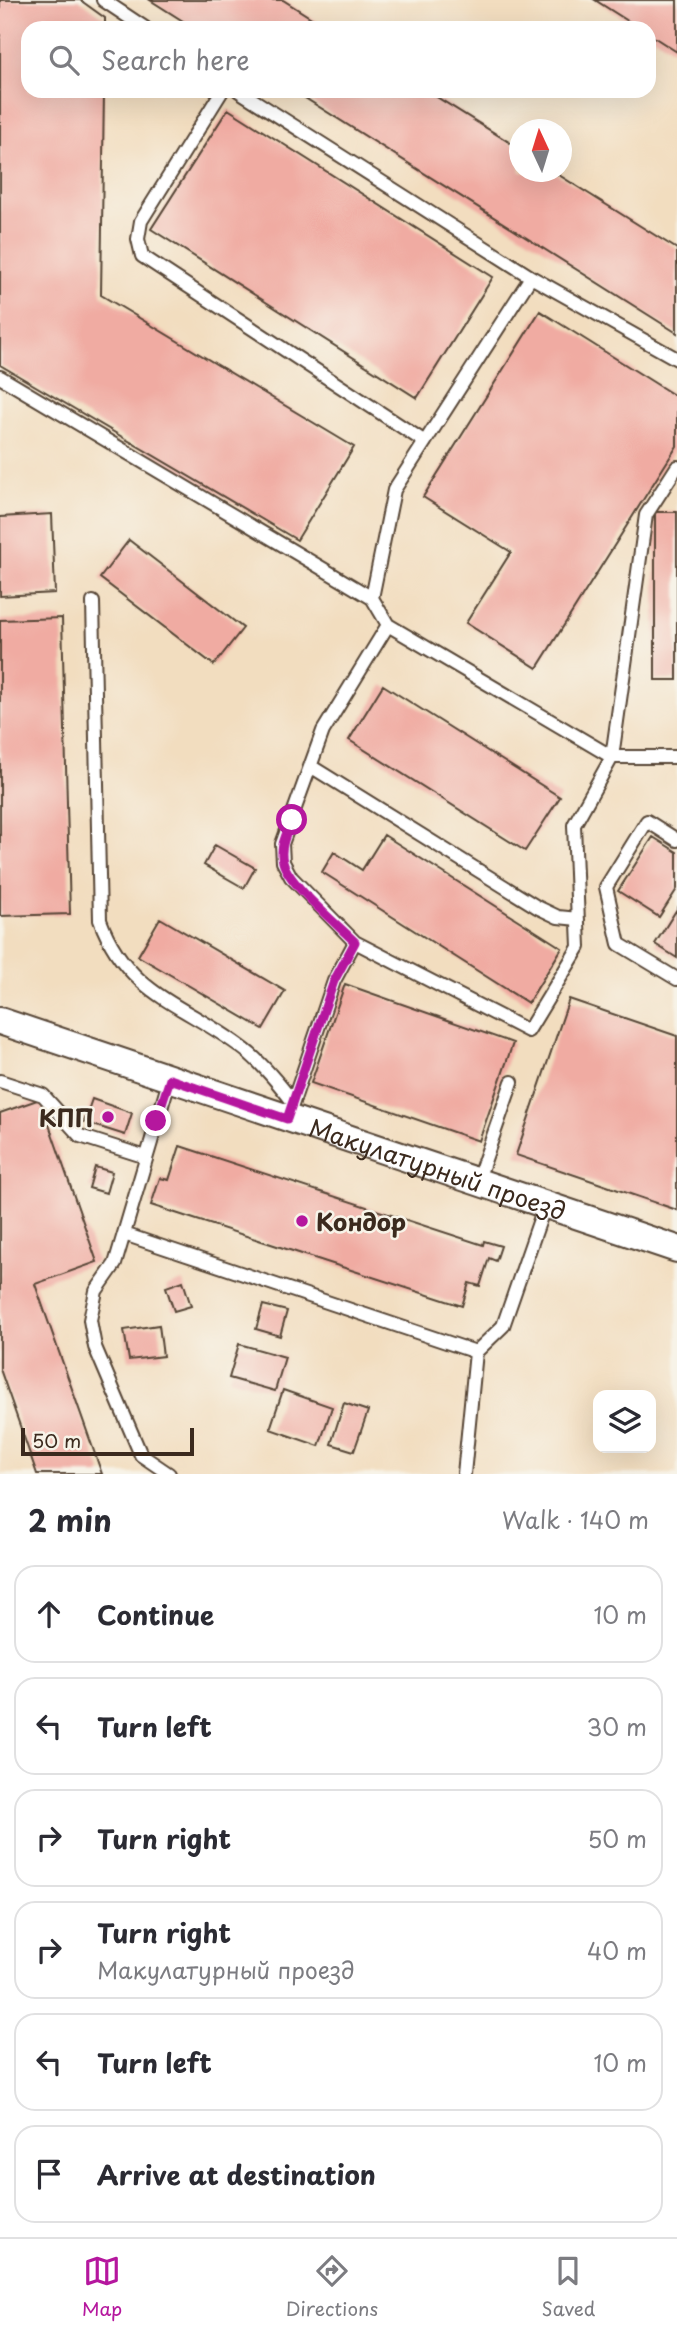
<!DOCTYPE html>
<meta charset="utf-8">
<style>
:root{--surface:#fff;--page:#f2f2f3;--text:#2b2b33;--muted:#7c7c81;--line:#e1e1e2;--accent:#b5179e}
body{margin:0;font-family:"Playpen Sans",sans-serif;background:var(--page);color:var(--text)}
.controls{position:absolute;right:21px;bottom:21px;display:grid;overflow:hidden;border-radius:14px;box-shadow:0 7px 28px #0002}
.controls button{width:63px;height:63px;display:grid;place-items:center;padding:0;border:0;border-bottom:2px solid var(--line);background:var(--surface);color:var(--text);font:35px sans-serif}
.compass{position:absolute;left:509px;top:119px;width:63px;height:63px;border-radius:50%;background:var(--surface);box-shadow:0 7px 28px #0002;rotate:356deg}
.scale{position:absolute;left:21px;bottom:18px;width:173px;box-sizing:border-box;padding-left:7px;border:4px solid #3b2a1e;border-top:0;font-size:19px;line-height:24px;white-space:nowrap;color:#3b2a1e;-webkit-text-stroke:5px #f7f3e8;paint-order:stroke}
.stop{position:absolute;width:21px;height:21px;margin:-16px;border:5px solid #b5179e;border-radius:50%;background:#fff}
.stop.end{background:#b5179e;border-color:#fff;box-shadow:0 2px 7px #0008}
.list{margin:0;padding:0;list-style:none}
h2{display:flex;justify-content:space-between;align-items:center;height:91px;margin:0;padding:0 28px;font-size:30px}
h2 small{font-size:23px;font-weight:400;color:var(--muted)}
.list li{display:grid;grid-template-columns:46px 1fr auto;gap:21px;align-items:center;box-sizing:border-box;height:98px;margin:0 14px 14px;padding:0 14px;border:2px solid var(--line);border-radius:21px}
.list b{display:block;font-size:26px;white-space:nowrap}
.list p{margin:0;font-size:23px;white-space:nowrap;color:var(--muted)}
.list em{font-size:23px;font-style:normal;color:var(--muted)}
.icon{flex:none;width:38px;height:38px;fill:none;stroke:currentColor;stroke-width:2;stroke-linecap:round;stroke-linejoin:round}
.map{position:relative;flex:none;width:677px;height:1474px;overflow:hidden}
.search{position:absolute;background:var(--surface);box-shadow:0 7px 28px #0002;left:21px;right:21px;top:21px;height:77px;display:flex;align-items:center;gap:18px;box-sizing:border-box;padding:0 24px;border-radius:21px;color:var(--muted);font-size:26px}
.sheet{height:763px;background:var(--surface)}
nav{display:flex;justify-content:space-around;align-items:center;box-sizing:border-box;height:98px;border-top:2px solid var(--line);background:var(--surface);font-size:19px;color:var(--muted)}
nav a{display:grid;justify-items:center;gap:4px}
nav .on{color:var(--accent)}
.map>svg:first-child{display:block}
</style>
<div class="map">
<svg width="677" height="1474" viewBox="0 0 677 1474">
<rect width="100%" height="100%" fill="#f7f3e8"/>
<filter id="ink" filterUnits="userSpaceOnUse"><feTurbulence type="fractalNoise" baseFrequency=".0143" numOctaves="2"/><feDisplacementMap in="SourceGraphic" scale="14" xChannelSelector="R" yChannelSelector="G"/><feConvolveMatrix kernelMatrix="1 2 1 2 8 2 1 2 1" color-interpolation-filters="sRGB"/></filter>
<filter id="wash" filterUnits="userSpaceOnUse"><feTurbulence type="fractalNoise" baseFrequency=".00686" numOctaves="4" result="noise"/><feDisplacementMap in="SourceGraphic" scale="28" xChannelSelector="R" yChannelSelector="G"/><feGaussianBlur stdDeviation="1.57" result="paint"/><feColorMatrix in="noise" values="0 0 0 0 0 0 0 0 0 0 0 0 0 0 0 0 0 1.4 0 .05"/><feComposite in="paint" operator="in"/></filter>
<g filter="url(#wash)">
<rect width="100%" height="100%" fill="#f2ddbf"/>
<g id="blocks">
<path fill="#f0aba2" d="M0,0h80l25,18v10h-77v63h76l-3,204 253,152 -57,93 -297,-175z
M150,0h133l44,28h-133z
M595,0h82v52l-28,-18v-6h-10z
M294,91h133l93,58v23h34l123,77v84z
M228,109l265,168 -76,121 -266,-169z
M540,311l137,86v49l-140,222 -71,-45 45,-71 -88,-55z
M655,512h22v168h-22z
M52,514l3,79 -55,3v-79z
M129,540l114,88 -29,37 -114,-87z
M62,618l8,296 -70,2v-296z
M383,685l177,112 -35,54 -176,-111z
M384,835l178,113 -34,55 -206,-131 12,-20 28,18z
M653,837l24,15v37l-18,28 -41,-26z
M215,845l40,23 -11,20 -40,-23z
M677,909v49l-22,-14z
M160,918l125,73 -22,38 -125,-73z
M345,984l168,59 -34,98 -168,-58z
M569,999l108,37v174l-161,-55z
M40,1099l57,163 -62,22 67,190h-65l-37,-105v-256z
M92,1099l40,14 -7,22 -41,-13z
M180,1146l303,99 1,-4 17,5 -5,15 -7,-3 -9,28 -11,-3 -7,23 -311,-101 9,-27 9,2z
M95,1167l17,5 -6,21 -17,-5z
M183,1281l8,25 -17,5 -8,-24z
M263,1305l24,6 -7,25 -24,-7z
M159,1325l4,31 -34,4 -5,-30z
M239,1344l46,13 -10,34 -46,-13z
M283,1390l49,17 -13,39 -49,-17z
M344,1403l24,8 -14,40 -23,-7z"/>
</g>
</g>
<g filter="url(#ink)">
<use href="#blocks" fill-opacity="0" stroke="#564536" stroke-width="2"/>
<g fill="none" stroke-linecap="round" stroke-linejoin="round">
<defs>
<path id="lane" d="M103,0l42,28
M222,91l-81,130 -3,18 4,17 283,186
M239,91l292,186 146,82
M531,277l-137,213 -22,108 16,27 -65,106 -41,113 1,18 8,15 64,65 173,89 51,-84 -5,-122 38,-68 34,-242 31,-48
M0,377l372,221
M93,602l7,318c29,79 92,86 150,134 16,14 30,31 43,48
M388,625l224,132h65
M312,767l225,140 21,10 20,2
M677,840l-30,-19 -41,66 13,57 58,35
M0,1081l43,14 37,41 66,21
M291,1108l43,-127 21,-39
M477,1182l35,-100
M124,1234l352,118
M169,1474l-28,-19 -46,-108 -5,-27 6,-29 19,-27 55,-186
M464,1474l12,-122 27,-26 42,-121"/>
<g id="street">
<path id="s1" d="M0,1021l677,228"/>
</g>
</defs>
<use href="#lane" stroke="#564536" stroke-width="16"/>
<use href="#street" stroke="#564536" stroke-width="30"/>
<use href="#lane" stroke="#fff" stroke-width="12"/>
<use href="#street" stroke="#fff" stroke-width="26"/>
</g>
</g>
<g fill="none" stroke-linecap="round" stroke-linejoin="round" filter="url(#ink)">
<path stroke="#b5179e" stroke-width="9" d="M156,1121l14,-42 117,40 47,-138 21,-39c-18,-18 -66,-57 -72,-80 -4,-15 4,-29 9,-42"/>
</g>
<g fill="#b5179e" stroke="#f7f3e8" stroke-width="2.5">
<circle cx="108" cy="1117" r="7"/>
<circle cx="302" cy="1221" r="7"/>
</g>
<g text-anchor="middle" dominant-baseline="central" stroke-width="5" stroke-linejoin="round" paint-order="stroke">
<g font-size="24" font-weight="bold" fill="#3b2a1e" stroke="#f7f3e8" text-anchor="end">
<text x="94" y="1117">КПП</text>
<text x="316" y="1221" text-anchor="start">Кондор</text>
</g>
<g font-size="24" fill="#3b2a1e" stroke="#f7f3e8">
<text stroke="none"><textPath href="#s1" startOffset="462">Макулатурный проезд</textPath></text>
</g>
</g>
</svg>
<div class="controls">
<button><svg class="icon" aria-label="layers" viewBox="0 0 24 24"><path d="M12 4l9 5-9 5-9-5zM3 14l9 5 9-5"/></svg></button>
</div>
<svg class="compass" viewBox="-18 -18 36 36"><path d="M0-13l5 13h-10z" fill="#e53935"/><path d="M0 13l5-13h-10z" fill="#7c7c81"/></svg>
<div class="scale">50 m</div>
<div class="stop" style="left:292px;top:820px"></div>
<div class="stop end" style="left:156px;top:1121px"></div>
<div class="search"><svg class="icon" aria-label="search" viewBox="0 0 24 24"><circle cx="10" cy="10" r="6"/><path d="M15 15l6 6"/></svg>Search here</div>
</div>
<section class="sheet">
<h2>2 min<small>Walk · 140 m</small></h2>
<ul class="list">
<li><svg class="icon" aria-label="ahead" viewBox="0 0 24 24"><path d="M12 20V5M6 11l6-6 6 6"/></svg><div><b>Continue</b></div><em>10 m</em></li>
<li><svg class="icon" aria-label="left" viewBox="0 0 24 24"><path d="M17 20v-9H6M10 6l-5 5 5 5"/></svg><div><b>Turn left</b></div><em>30 m</em></li>
<li><svg class="icon" aria-label="right" viewBox="0 0 24 24"><path d="M7 20v-9h11M14 6l5 5-5 5"/></svg><div><b>Turn right</b></div><em>50 m</em></li>
<li><svg class="icon" aria-label="right" viewBox="0 0 24 24"><path d="M7 20v-9h11M14 6l5 5-5 5"/></svg><div><b>Turn right</b><p>Макулатурный проезд</p></div><em>40 m</em></li>
<li><svg class="icon" aria-label="left" viewBox="0 0 24 24"><path d="M17 20v-9H6M10 6l-5 5 5 5"/></svg><div><b>Turn left</b></div><em>10 m</em></li>
<li><svg class="icon" aria-label="arrive" viewBox="0 0 24 24"><path d="M6 21V4h12l-3 4 3 4H6"/></svg><div><b>Arrive at destination</b></div></li>
</ul>
</section>
<nav>
<a class="on"><svg class="icon" aria-label="map" viewBox="0 0 24 24"><path d="M3 6l6-2 6 2 6-2v14l-6 2-6-2-6 2zM9 4v14M15 6v14"/></svg>Map</a>
<a><svg class="icon" aria-label="directions" viewBox="0 0 24 24"><path d="M12 3l9 9-9 9-9-9zM9 14v-3h6M13 9l2 2-2 2"/></svg>Directions</a>
<a><svg class="icon" aria-label="saved" viewBox="0 0 24 24"><path d="M7 4h10v16l-5-4-5 4z"/></svg>Saved</a>
</nav>
